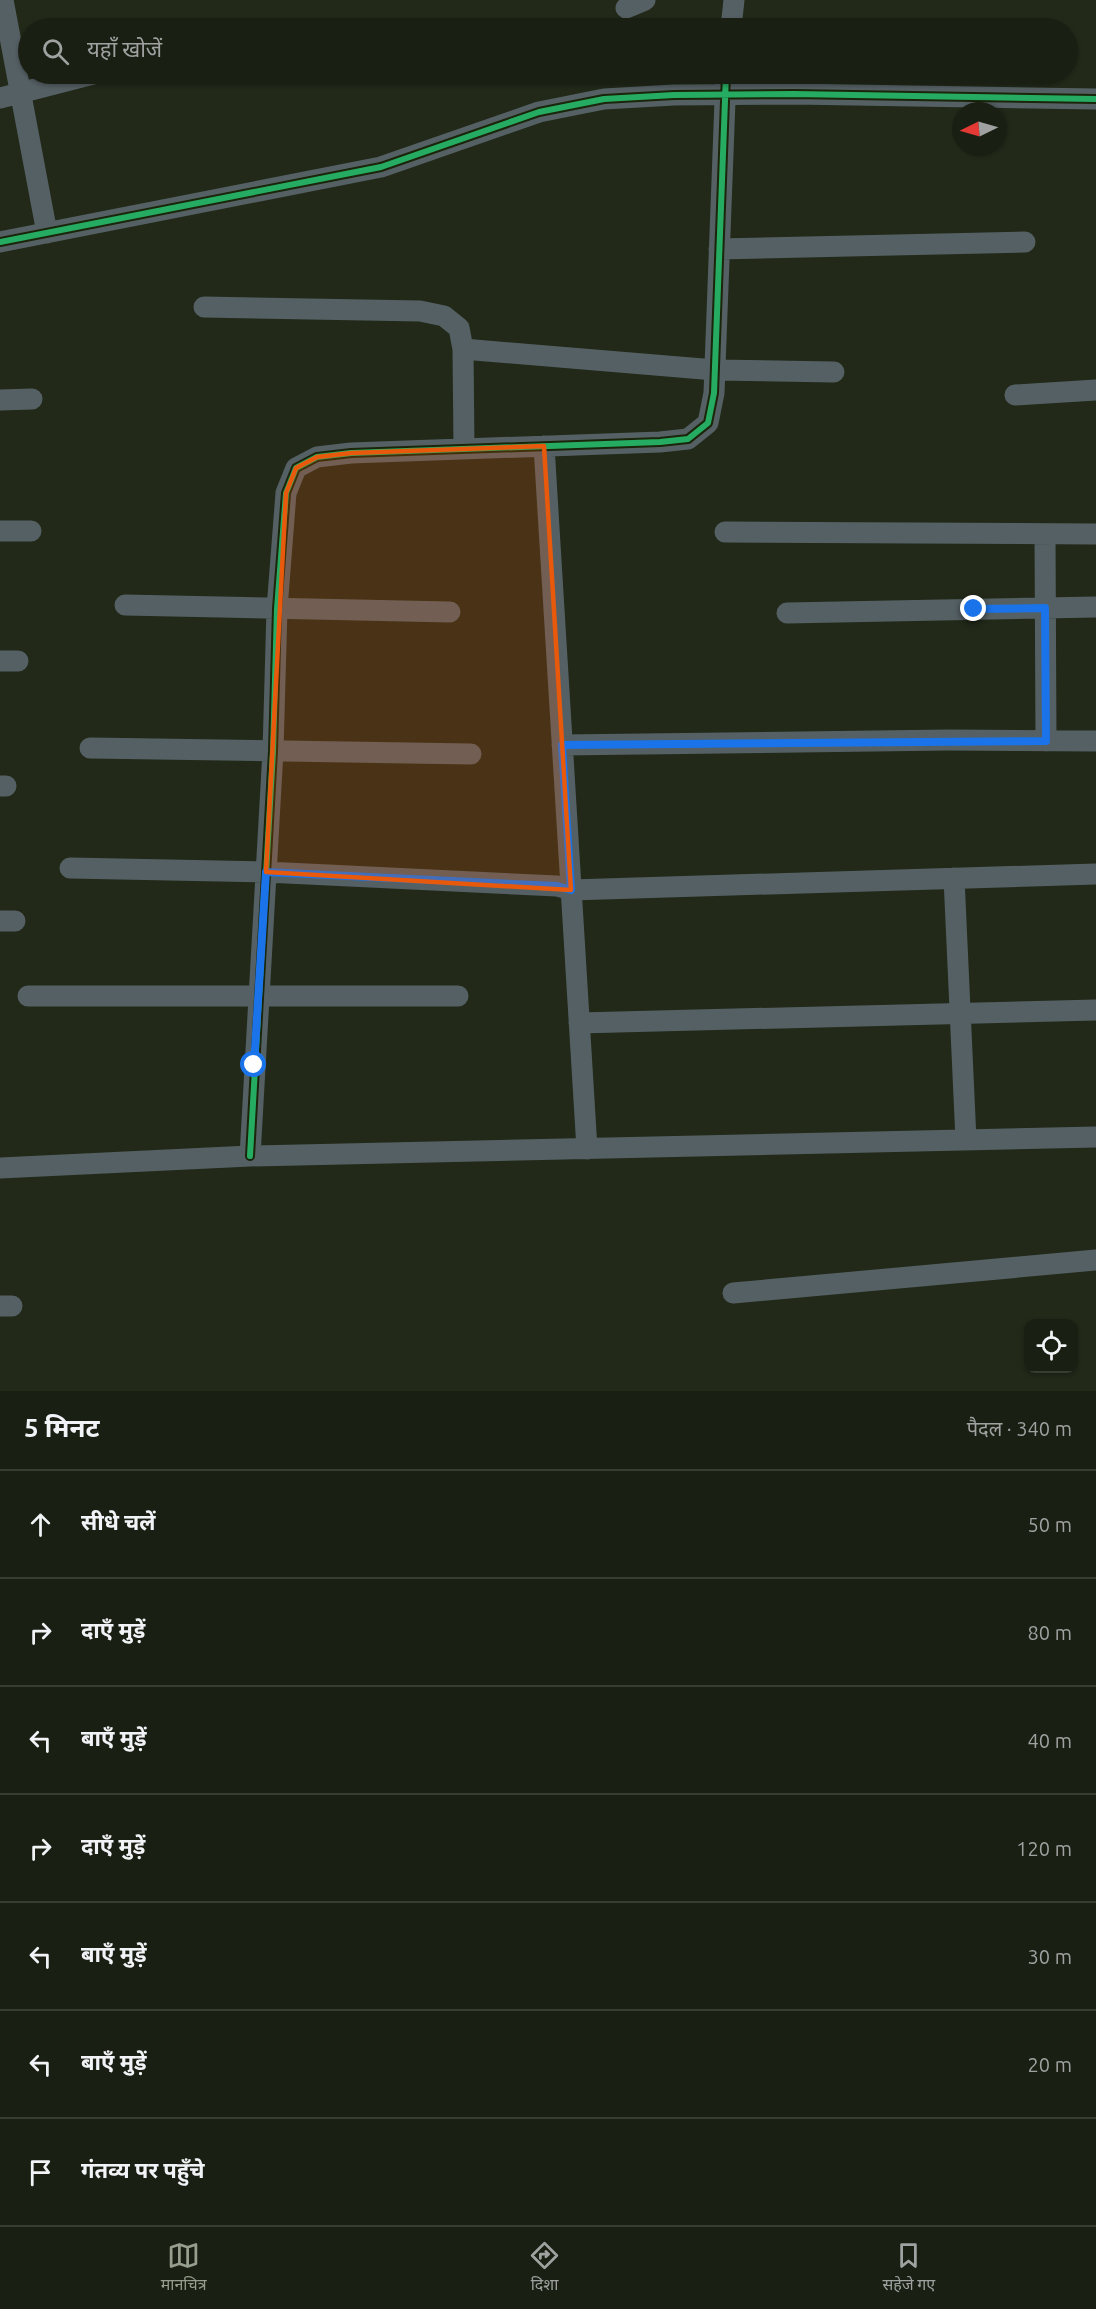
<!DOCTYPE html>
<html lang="hi">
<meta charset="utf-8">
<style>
:root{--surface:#1a1f13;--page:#23271c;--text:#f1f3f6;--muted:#9fa2a0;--line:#383d33;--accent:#969e8d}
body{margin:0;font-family:Ubuntu,"Noto Sans Devanagari",sans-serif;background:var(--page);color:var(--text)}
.controls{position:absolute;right:18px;bottom:18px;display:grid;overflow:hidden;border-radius:12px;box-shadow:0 2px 4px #0004}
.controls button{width:54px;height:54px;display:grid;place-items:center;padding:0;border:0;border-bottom:2px solid var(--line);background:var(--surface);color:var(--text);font:30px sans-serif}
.compass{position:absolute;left:952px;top:102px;width:54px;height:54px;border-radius:50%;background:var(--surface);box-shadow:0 2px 4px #0004;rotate:265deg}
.stop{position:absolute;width:18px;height:18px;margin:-14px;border:4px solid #1a73e8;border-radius:50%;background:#fff}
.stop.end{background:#1a73e8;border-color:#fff;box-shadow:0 2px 6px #0008}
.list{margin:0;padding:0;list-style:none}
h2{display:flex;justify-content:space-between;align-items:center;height:78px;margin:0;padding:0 24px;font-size:26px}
h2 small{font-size:20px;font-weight:400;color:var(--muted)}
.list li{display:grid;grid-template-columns:39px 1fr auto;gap:18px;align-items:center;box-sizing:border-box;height:108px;padding:0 24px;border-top:2px solid var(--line)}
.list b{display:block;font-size:22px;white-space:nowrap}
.list em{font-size:20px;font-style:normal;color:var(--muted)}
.icon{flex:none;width:33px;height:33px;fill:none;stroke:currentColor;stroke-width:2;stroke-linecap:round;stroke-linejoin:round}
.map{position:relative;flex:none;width:1096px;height:1391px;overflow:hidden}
.search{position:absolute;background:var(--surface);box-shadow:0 2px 4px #0004;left:18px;right:18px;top:18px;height:66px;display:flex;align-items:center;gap:15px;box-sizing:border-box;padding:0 21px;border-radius:33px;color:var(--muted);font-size:22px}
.sheet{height:834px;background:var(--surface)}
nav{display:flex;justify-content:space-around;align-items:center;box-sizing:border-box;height:84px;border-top:2px solid var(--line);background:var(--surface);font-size:16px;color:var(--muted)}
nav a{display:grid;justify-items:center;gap:3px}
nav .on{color:var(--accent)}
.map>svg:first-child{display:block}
</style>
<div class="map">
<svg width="1096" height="1391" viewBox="0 0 1096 1391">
<rect width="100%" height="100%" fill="#222919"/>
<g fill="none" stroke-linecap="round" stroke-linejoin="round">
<path stroke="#556064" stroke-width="21" d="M3,0l44,233
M626,8l19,-8
M731,28l3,-28
M0,98l93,-24
M0,242l381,-75 158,-55 65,-13 70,-4 120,-1 302,5
M719,249l306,-7
M204,307l216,4 24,5 15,12 4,21 1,100
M463,349l252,21 119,2
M1015,395l81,-5
M0,400l32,-1
M544,446l43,703
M0,531h31
M725,532l371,2
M1045,534l1,207
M125,605l325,7
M787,613l309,-6
M0,661h18
M562,745l387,-5 147,1
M90,748l381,6
M0,786h6
M70,868l196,4 291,14 14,4 525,-16
M954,878l12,262
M0,921h15
M28,996h430
M579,1023l517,-13
M250,1156l23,-405 4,-142 9,-116 10,-25 21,-11 34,-4 309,-11 28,-3 20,-16 6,-30 12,-319
M0,1168l250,-12 846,-19
M733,1293l363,-33
M0,1306h12"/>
<defs>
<path id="cycleway" d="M0,242l381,-75 158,-55 65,-13 70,-4 120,-1 302,5
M250,1156l23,-405 4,-142 9,-116 10,-25 21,-11 34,-4 309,-11 28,-3 20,-16 6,-30 12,-319"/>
</defs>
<use href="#cycleway" stroke="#1a2509" stroke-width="10"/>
<use href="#cycleway" stroke="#26ab63" stroke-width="6"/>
</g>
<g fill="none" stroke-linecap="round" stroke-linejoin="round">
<path stroke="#1a73e8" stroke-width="8" d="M254,1065l12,-193 291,14 14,4 -9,-145 484,-4 -1,-133 -71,1"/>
</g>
<path fill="#e8590c" fill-opacity="0.2" stroke="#e8590c" stroke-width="4.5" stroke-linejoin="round" d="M544,446l27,444 -305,-18 20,-379 10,-25 21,-11 34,-4z"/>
</svg>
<div class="controls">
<button><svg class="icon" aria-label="locate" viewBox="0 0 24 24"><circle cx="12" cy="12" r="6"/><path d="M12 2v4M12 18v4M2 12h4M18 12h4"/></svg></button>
</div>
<svg class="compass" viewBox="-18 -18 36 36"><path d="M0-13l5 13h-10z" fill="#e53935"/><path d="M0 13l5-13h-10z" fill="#9fa2a0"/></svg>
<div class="stop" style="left:254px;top:1065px"></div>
<div class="stop end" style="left:974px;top:609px"></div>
<div class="search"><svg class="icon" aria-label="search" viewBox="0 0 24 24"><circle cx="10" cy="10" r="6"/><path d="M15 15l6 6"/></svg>यहाँ खोजें</div>
</div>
<section class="sheet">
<h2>5 मिनट<small>पैदल · 340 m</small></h2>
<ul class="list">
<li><svg class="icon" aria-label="ahead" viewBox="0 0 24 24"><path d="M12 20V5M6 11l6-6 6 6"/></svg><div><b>सीधे चलें</b></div><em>50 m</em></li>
<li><svg class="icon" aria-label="right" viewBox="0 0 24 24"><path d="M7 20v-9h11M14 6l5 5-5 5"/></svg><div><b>दाएँ मुड़ें</b></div><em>80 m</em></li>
<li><svg class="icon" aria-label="left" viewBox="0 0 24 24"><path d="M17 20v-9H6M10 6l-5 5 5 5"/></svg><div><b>बाएँ मुड़ें</b></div><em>40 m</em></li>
<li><svg class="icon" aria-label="right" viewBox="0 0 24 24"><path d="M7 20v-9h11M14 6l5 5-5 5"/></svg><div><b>दाएँ मुड़ें</b></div><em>120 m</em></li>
<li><svg class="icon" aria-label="left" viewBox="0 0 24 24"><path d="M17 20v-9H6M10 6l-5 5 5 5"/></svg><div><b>बाएँ मुड़ें</b></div><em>30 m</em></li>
<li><svg class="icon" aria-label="left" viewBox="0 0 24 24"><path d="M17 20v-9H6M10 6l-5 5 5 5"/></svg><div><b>बाएँ मुड़ें</b></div><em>20 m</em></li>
<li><svg class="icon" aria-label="arrive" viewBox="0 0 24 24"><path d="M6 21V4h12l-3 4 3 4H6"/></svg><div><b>गंतव्य पर पहुँचे</b></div></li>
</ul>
</section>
<nav>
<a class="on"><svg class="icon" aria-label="map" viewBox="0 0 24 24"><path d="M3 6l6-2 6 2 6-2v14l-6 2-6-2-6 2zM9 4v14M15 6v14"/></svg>मानचित्र</a>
<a><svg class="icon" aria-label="directions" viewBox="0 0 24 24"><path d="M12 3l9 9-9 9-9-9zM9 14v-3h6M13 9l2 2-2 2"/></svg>दिशा</a>
<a><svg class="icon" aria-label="saved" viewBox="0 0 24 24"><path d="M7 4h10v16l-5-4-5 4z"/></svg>सहेजे गए</a>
</nav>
